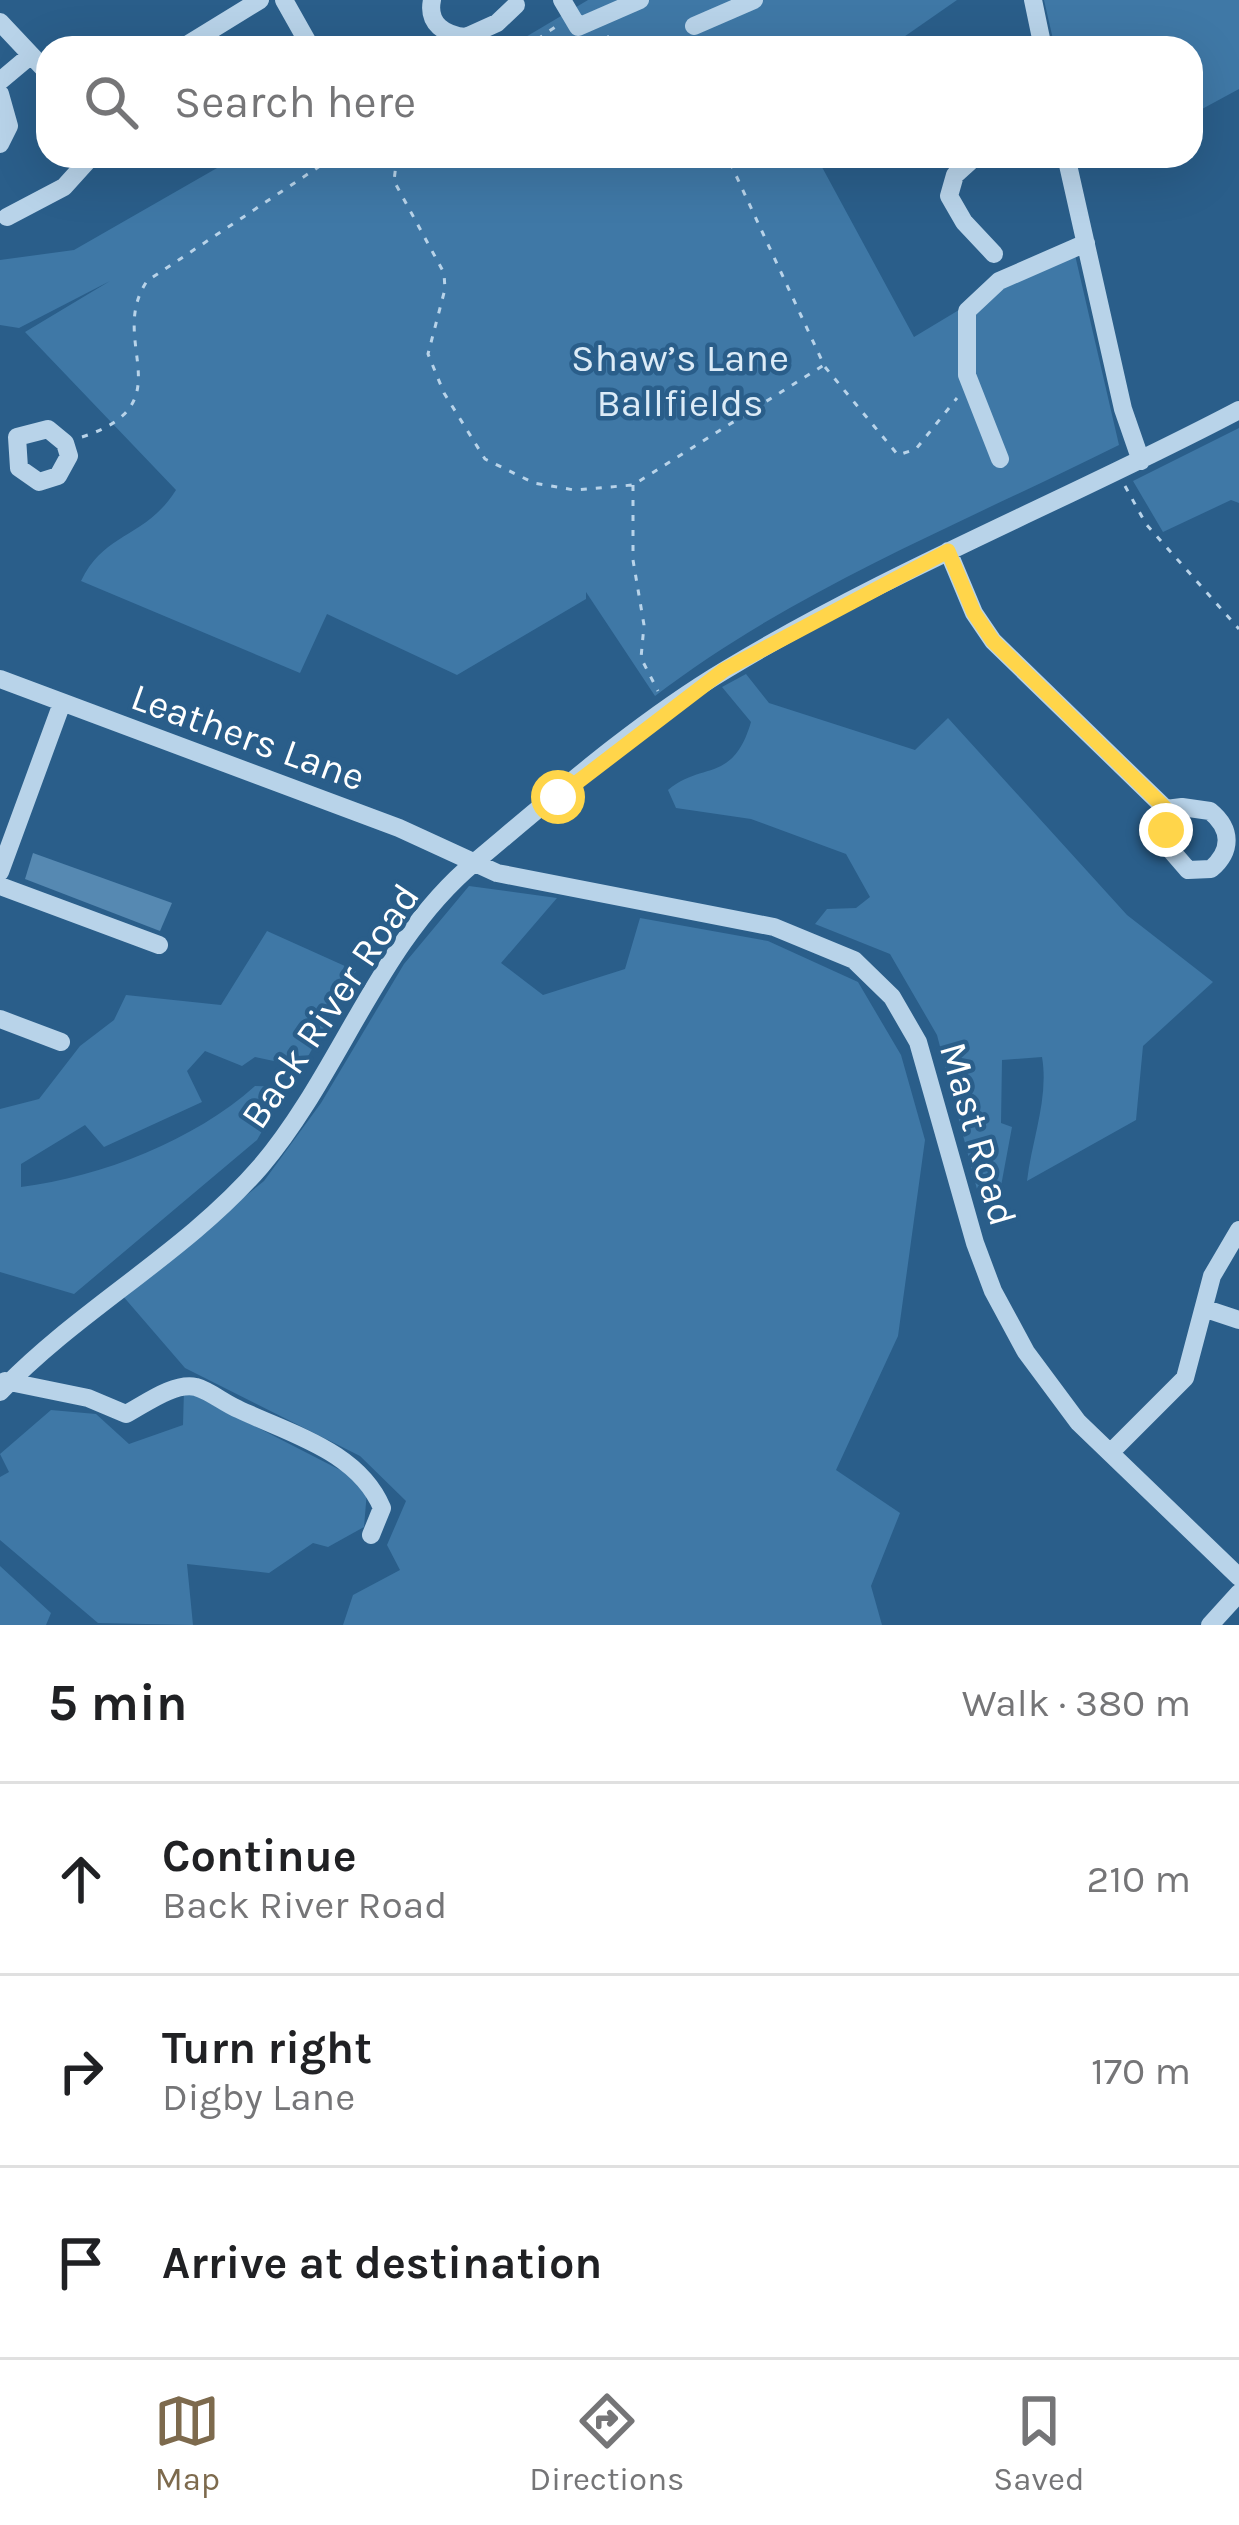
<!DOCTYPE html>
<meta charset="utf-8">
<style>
:root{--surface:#fff;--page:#f2f2f2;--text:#202124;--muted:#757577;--line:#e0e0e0;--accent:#7d6a4d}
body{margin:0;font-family:Karla,sans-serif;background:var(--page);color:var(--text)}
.stop{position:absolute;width:36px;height:36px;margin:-27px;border:9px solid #ffd54a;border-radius:50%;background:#fff}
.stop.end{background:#ffd54a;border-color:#fff;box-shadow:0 3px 12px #0008}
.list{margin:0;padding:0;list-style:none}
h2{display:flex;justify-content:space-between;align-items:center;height:156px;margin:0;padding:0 48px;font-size:51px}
h2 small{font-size:39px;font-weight:400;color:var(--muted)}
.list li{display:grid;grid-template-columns:78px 1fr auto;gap:36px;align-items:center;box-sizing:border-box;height:192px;padding:0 48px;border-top:3px solid var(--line)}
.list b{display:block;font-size:45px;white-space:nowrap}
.list p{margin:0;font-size:39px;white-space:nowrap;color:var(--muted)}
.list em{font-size:39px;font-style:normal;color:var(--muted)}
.icon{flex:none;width:66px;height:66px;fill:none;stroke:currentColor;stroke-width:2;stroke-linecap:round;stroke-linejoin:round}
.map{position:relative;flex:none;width:1239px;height:1625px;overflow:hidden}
.search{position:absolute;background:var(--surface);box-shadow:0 12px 48px #0002;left:36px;right:36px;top:36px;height:132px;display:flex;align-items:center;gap:30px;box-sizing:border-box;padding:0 42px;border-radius:36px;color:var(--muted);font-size:45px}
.sheet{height:732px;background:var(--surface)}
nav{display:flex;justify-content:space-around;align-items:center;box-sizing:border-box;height:168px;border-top:3px solid var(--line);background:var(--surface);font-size:33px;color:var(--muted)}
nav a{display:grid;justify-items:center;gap:6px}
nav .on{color:var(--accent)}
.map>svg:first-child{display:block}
</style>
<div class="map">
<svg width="1239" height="1625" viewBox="0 0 1239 1625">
<rect width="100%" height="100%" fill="#2a5e8a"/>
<path fill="#3f78a6" d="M588,0h369l-69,48h-381z
M1044,0h195v89l-48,26v-67h-136z
M238,156h578l98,181 158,-95 47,203c-156,78 -326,145 -464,251l-69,-104v7l-129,76 -130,-61 -27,59 -219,-92c24,-50 64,-42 95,-91l-151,-158 85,-51 -91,47 -19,-3v-65l74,-10z
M1239,428v75l-8,-3 -68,32 -30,-51z
M746,674l23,29 146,47 33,-32 179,197 86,67 -70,64 -7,74 -109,61c5,-42 22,-83 15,-124l-40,3 -1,63 11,4 -11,59 -22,11 -42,-162 -47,-81 -75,-30 12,-15 29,-1 14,-11 -24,-43 -95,-35 -75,-11 -8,-18c34,-29 65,-6 83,-68l-29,-35z
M469,886l88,12 -56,65 42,32 82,-26 15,-51 128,23 90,41 43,73 24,85 -27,196 -62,134 64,43 -29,73 11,39h-539l10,-30 47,-25 -13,-25 19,-44 -46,-45 -175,-88 -63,-73 142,-114 57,-78 83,-139z
M267,931l89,40 -54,96 -47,-10 -13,9 -37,-15 -18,20 15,31 -98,45 -19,-22 -64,39v23c80,-10 174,-47 234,-101l32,1 -30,53 -183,154 -74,-22v-163l39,-10 41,-53 34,-26 12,-25 95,10z
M184,1390l164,84 19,17 -3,36 -36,20 -15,-4 -44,30 -82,-9 6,61 -95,-2 -98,-83v-63l9,-5 -9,-18 51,-44 45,4 33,30 54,-19z
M0,1566l51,47 -5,12h-46z"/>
<path fill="#5689b2" d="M33,853l139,50 -12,28 -135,-52z"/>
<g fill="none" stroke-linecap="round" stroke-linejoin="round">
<path stroke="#b8d3e9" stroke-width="3" stroke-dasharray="6 9" stroke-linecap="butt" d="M607,36l13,12
M525,48l33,-23
M397,156l-3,25 50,92 1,16 -17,65 16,39 41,66 49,24 40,7 59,-5 191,-120 -97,-209
M825,367l73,88 18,-6 41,-51
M82,437c104,-34 24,-95 65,-156l188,-125
M633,485v75l11,65 -3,33 17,33
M1125,486l21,38 93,105"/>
<path stroke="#b8d3e9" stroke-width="18" d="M284,0l27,48
M432,0c-5,24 13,35 34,37l31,-14 19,-18
M562,0l16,27 62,-27
M1033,0l10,48
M0,22l48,51
M694,26l60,-26
M182,48l78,-48
M0,81l31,-26
M0,94l9,32 -9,18
M976,156l-21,19 -6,21 15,26 30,32
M1066,156l57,253 18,52
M7,217l57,-30 28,-31
M48,429l17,14 4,13 -11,20 -19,6 -20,-14 -2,-31z
M1000,459l-33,-84v-64l32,-30 87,-38
M948,551l26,62 19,28 173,168
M0,679l399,149 98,45 277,54 80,33 38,37 26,45 57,201 18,48 33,61 52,70 161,155
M1182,807l28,4c22,18 22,40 1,58l-23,1 -19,-22 -3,-39z
M0,872l62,-169
M0,886l159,59
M0,1019l61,23
M1206,1309l33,11
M5,1381l83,17 38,16c19,-10 48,-32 70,-27 14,4 28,16 42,22 52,25 120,42 144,99l-11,27
M0,1392c79,-83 186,-139 261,-226 79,-93 118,-225 214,-304 80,-67 163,-140 252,-193 164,-99 343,-170 512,-259
M1110,1453l75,-75 27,-102 27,-46
M1210,1625l29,-32"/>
</g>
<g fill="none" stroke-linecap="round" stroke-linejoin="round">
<path stroke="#ffd54a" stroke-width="15" d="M558,797l166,-127 224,-119 26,62 19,28 173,168v21"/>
</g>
<g text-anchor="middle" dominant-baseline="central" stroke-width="9" stroke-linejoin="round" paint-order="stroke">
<g font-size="39" fill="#dcebf7" stroke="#2a5e8a">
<text x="680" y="358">Shaw’s Lane<tspan x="680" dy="45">Ballfields</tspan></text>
</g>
<g font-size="39" fill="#fff" stroke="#2a5e8a">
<text transform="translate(248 737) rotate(20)">Leathers Lane</text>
<text transform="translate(330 1006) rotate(-56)">Back River Road</text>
<text transform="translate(978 1134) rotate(74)">Mast Road</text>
</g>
</g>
</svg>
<div class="stop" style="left:558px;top:797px"></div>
<div class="stop end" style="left:1166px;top:830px"></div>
<div class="search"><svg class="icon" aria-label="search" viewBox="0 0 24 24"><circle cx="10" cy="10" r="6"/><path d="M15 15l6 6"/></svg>Search here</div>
</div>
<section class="sheet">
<h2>5 min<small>Walk · 380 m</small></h2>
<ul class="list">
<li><svg class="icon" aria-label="ahead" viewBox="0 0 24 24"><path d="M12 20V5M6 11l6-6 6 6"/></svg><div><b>Continue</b><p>Back River Road</p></div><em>210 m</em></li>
<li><svg class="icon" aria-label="right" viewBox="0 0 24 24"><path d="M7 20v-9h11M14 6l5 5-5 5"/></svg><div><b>Turn right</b><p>Digby Lane</p></div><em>170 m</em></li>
<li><svg class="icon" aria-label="arrive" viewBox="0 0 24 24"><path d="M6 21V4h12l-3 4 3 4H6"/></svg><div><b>Arrive at destination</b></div></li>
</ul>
</section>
<nav>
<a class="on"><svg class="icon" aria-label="map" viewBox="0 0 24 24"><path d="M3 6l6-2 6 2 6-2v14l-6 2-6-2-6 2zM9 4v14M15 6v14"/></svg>Map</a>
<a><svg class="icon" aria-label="directions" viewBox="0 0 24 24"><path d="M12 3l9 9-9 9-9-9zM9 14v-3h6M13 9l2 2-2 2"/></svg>Directions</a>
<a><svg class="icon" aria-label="saved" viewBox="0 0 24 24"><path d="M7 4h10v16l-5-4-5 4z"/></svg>Saved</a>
</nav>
